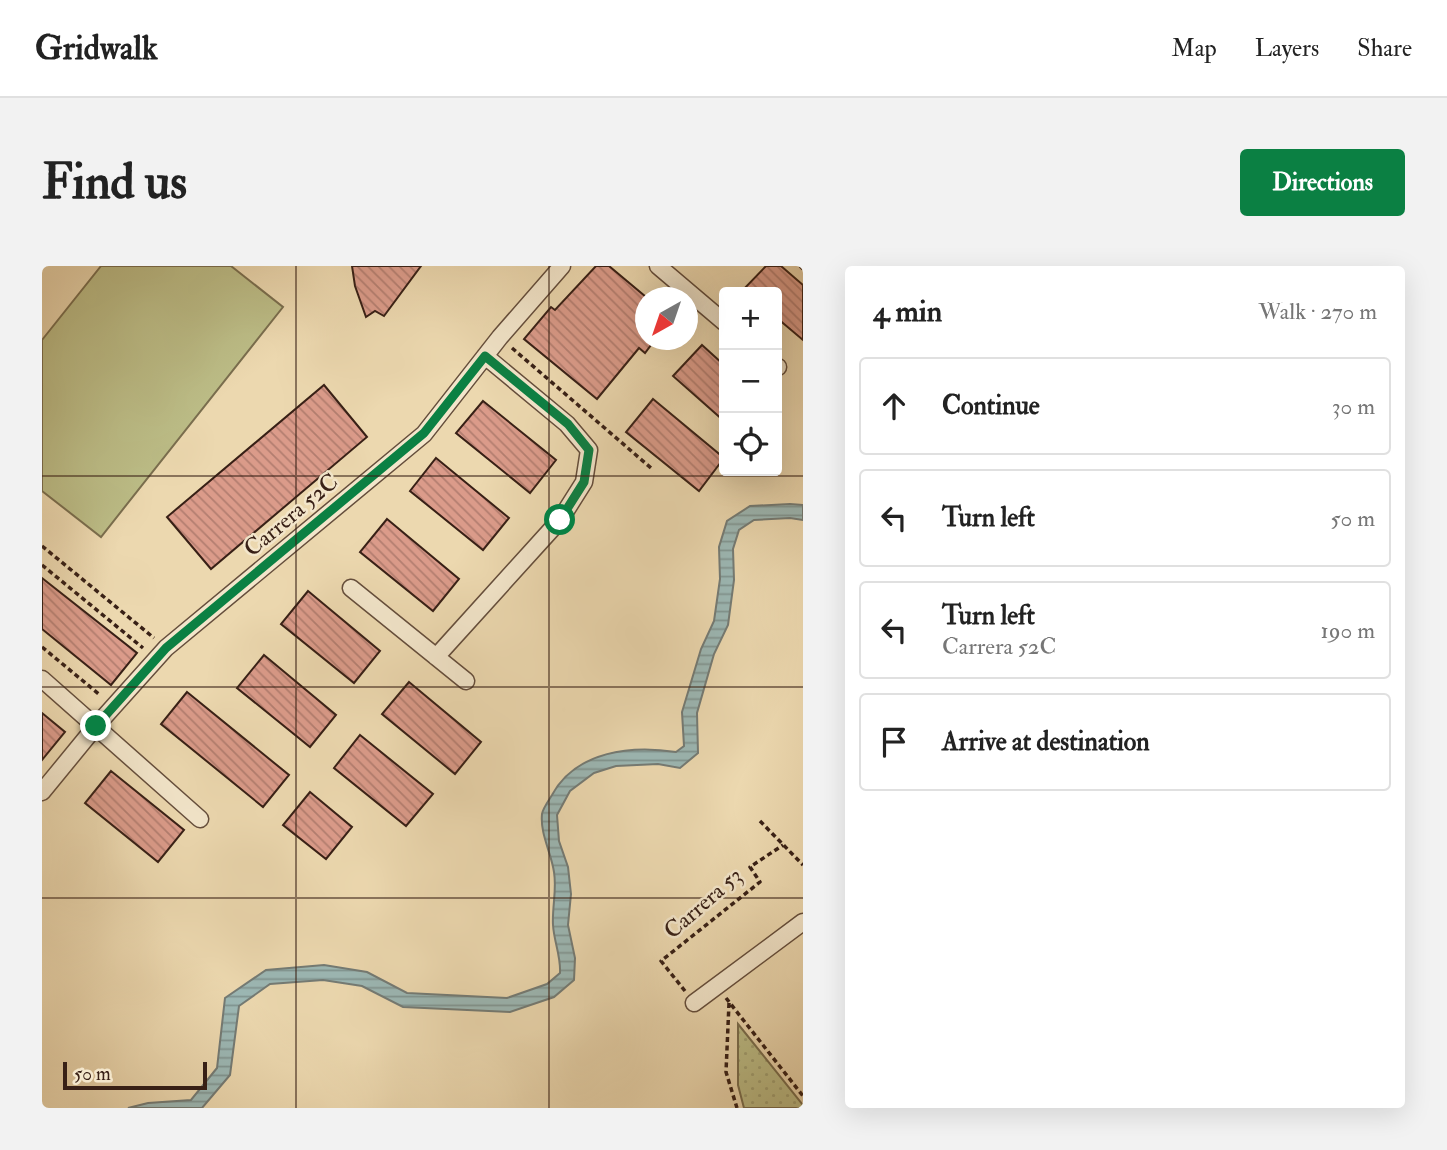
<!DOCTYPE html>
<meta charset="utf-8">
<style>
:root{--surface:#fff;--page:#f2f2f2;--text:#222;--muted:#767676;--line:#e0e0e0;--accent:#0b8043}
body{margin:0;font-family:"IM FELL Double Pica",serif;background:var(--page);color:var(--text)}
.controls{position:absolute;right:21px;top:21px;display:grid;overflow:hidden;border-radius:7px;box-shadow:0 7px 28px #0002}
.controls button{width:63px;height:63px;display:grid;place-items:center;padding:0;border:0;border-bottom:2px solid var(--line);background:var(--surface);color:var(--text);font:35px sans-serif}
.compass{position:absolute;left:593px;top:21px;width:63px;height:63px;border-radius:50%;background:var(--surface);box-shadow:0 7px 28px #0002;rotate:220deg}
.scale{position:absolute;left:21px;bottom:18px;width:144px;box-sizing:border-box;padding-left:7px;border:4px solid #382016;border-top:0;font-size:19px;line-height:24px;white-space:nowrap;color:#382016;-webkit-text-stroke:5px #f3e6cb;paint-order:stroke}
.stop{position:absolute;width:21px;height:21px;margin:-16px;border:5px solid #0b8043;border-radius:50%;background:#fff}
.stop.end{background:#0b8043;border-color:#fff;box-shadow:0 2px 7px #0008}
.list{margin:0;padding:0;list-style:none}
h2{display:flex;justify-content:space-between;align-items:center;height:91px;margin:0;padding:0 28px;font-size:30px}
h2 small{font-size:23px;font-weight:400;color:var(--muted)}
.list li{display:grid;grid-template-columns:46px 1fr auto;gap:21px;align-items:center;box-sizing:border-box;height:98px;margin:0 14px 14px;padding:0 14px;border:2px solid var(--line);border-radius:7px}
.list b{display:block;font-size:26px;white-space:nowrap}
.list p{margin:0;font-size:23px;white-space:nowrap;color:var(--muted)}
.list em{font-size:23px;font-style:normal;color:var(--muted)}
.icon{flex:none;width:38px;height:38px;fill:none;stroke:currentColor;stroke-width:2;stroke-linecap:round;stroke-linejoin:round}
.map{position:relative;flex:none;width:761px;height:842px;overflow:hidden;border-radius:7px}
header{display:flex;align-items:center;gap:42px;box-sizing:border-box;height:98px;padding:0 35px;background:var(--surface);border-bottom:2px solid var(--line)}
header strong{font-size:33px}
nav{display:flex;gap:38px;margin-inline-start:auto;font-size:24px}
.intro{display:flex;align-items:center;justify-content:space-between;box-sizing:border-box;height:168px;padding:0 42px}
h1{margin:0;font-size:49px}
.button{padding:18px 32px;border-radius:7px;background:var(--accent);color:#fff;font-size:24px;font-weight:700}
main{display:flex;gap:42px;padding:0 42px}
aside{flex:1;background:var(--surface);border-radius:7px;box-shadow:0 7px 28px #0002}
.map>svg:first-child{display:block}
</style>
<header>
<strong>Gridwalk</strong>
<nav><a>Map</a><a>Layers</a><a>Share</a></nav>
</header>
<div class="intro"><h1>Find us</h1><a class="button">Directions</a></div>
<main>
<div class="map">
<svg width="761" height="842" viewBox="0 0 761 842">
<defs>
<pattern id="park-dots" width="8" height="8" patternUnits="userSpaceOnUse" patternTransform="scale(1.75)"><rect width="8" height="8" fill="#bcbd87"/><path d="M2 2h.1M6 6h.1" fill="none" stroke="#a2a274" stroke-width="1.8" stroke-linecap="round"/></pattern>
<pattern id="water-rules" width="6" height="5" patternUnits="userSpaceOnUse" patternTransform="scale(1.75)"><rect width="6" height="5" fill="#9cb8b5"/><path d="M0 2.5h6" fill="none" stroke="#809592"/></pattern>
<pattern id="building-back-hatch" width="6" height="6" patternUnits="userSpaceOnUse" patternTransform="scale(1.75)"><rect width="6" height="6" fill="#db9b8a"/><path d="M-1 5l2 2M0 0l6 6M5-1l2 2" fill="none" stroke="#b37e70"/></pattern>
</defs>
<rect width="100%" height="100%" fill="#ecd8af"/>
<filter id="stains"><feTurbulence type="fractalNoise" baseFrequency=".00286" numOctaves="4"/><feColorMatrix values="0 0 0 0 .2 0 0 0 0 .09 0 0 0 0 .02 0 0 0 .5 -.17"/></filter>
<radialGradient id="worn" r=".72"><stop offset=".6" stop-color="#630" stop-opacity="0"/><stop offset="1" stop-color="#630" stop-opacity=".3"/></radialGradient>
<path fill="url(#park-dots)" stroke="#7a6e4e" stroke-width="2" d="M696,758l65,81v3h-59l-6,-23z"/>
<path fill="#bcbd87" stroke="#7a6e4e" stroke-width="2" d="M59,0h130l52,41 -182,230 -59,-46v-151z"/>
<path fill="url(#water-rules)" stroke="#747b75" stroke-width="2" d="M748,238l13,1v15l-13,-2 -36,2 -15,10 -6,19 1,31 -6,45 -14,29 -17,59 1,40 -18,15 -22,-4 -42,2 -22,7 -24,18 -13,24 2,26 9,26 3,27 -3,31 7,33 -1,22 -20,17 -44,15 -107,-5 -41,-21 -39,-6 -53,4 -31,22 -9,69 -28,33h-74l20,-5 43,-3 26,-32 8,-70 41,-28 58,-5 43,7 40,21 100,5 40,-14 13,-11c1,-17 -6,-31 -7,-48 -1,-18 4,-35 1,-53 -3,-20 -14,-38 -12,-58 1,-6 7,-14 10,-19 24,-44 79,-50 124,-43l8,-6 -2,-34 19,-63 13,-28 6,-42 -1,-32 8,-26 23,-15z"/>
<path fill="url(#building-back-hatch)" stroke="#382016" stroke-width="2" d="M310,0h69l-37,50 -9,-5 -9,6 -11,-31z
M554,0h13l37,31v43l8,1 -9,12 -6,-5 -42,51 -73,-60 27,-32 4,3z
M724,0h15l22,19v55l-26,-22v-26h-36z
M660,79l22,20v56l-51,-45z
M282,119l43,52 -156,132 -44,-52z
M611,133l71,59 -25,33 -73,-59z
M441,135l73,59 -26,33 -74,-60z
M394,192l73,60 -26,32 -73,-59z
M345,253l72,60 -26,32 -73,-59z
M0,312l95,75 -26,32 -69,-56z
M266,325l72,60 -26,32 -73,-59z
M222,389l72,60 -26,32 -73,-59z
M367,416l72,60 -26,32 -73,-60z
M145,426l102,83 -26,32 -102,-83z
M0,447l23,19 -23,28z
M318,469l73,59 -27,32 -72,-58z
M69,505l73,59 -26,32 -73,-59z
M268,526l42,35 -26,32 -43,-34z"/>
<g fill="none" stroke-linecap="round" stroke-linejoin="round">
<defs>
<path id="street" d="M616,0l66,56
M735,101h1
M309,322l115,93
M394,391l124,-137 24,-38 5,-32 -22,-26 -82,-68
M0,413l158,140
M0,526l54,-66 70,-78 258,-214 76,-97 62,-71
M652,737l109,-81"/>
</defs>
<use href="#street" stroke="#654e3c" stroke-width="19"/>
<path stroke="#382016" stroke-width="3.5" stroke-dasharray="5 3.5" stroke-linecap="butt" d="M758,0l3,3
M470,82l139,120
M0,280l112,92
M0,299l101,83
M0,381l58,48
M718,555l43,44
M643,725l-24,-30 99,-79 -10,-15 33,-22
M684,732l77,98
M687,737l-3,69 11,36"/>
<use href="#street" stroke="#f3e6cb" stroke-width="16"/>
</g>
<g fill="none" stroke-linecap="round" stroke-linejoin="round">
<path stroke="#0b8043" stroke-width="9" d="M54,460l70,-78 258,-215 61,-77 83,68 21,26 -5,32 -24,38"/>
</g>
<path fill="none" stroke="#382016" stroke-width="2" stroke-opacity="0.55" d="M254,0v842M507,0v842M0,210h761M0,421h761M0,632h761"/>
<g text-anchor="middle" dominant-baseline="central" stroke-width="5" stroke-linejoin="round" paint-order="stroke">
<g font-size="23" fill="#382016" stroke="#f3e6cb">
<text transform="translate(249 249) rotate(-40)">Carrera 52C</text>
<text transform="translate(661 637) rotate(-41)">Carrera 53</text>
</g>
</g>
<rect width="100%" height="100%" filter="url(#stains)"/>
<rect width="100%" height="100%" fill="url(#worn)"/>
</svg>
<div class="controls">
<button>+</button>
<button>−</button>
<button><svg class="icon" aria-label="locate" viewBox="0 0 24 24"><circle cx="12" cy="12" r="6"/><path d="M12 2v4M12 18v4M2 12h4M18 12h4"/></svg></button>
</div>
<svg class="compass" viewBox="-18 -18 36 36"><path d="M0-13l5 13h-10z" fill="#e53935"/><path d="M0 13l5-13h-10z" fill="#767676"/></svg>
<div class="scale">50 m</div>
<div class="stop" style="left:518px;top:254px"></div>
<div class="stop end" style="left:54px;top:460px"></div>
</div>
<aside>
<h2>4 min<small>Walk · 270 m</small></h2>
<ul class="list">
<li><svg class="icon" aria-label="ahead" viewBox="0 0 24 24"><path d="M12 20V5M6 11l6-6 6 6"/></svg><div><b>Continue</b></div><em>30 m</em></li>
<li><svg class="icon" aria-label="left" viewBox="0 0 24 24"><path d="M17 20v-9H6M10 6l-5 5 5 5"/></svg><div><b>Turn left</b></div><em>50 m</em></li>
<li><svg class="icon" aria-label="left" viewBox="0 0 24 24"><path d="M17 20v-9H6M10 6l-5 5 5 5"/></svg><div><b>Turn left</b><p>Carrera 52C</p></div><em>190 m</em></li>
<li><svg class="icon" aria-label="arrive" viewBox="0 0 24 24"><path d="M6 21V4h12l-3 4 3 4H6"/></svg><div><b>Arrive at destination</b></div></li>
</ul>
</aside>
</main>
